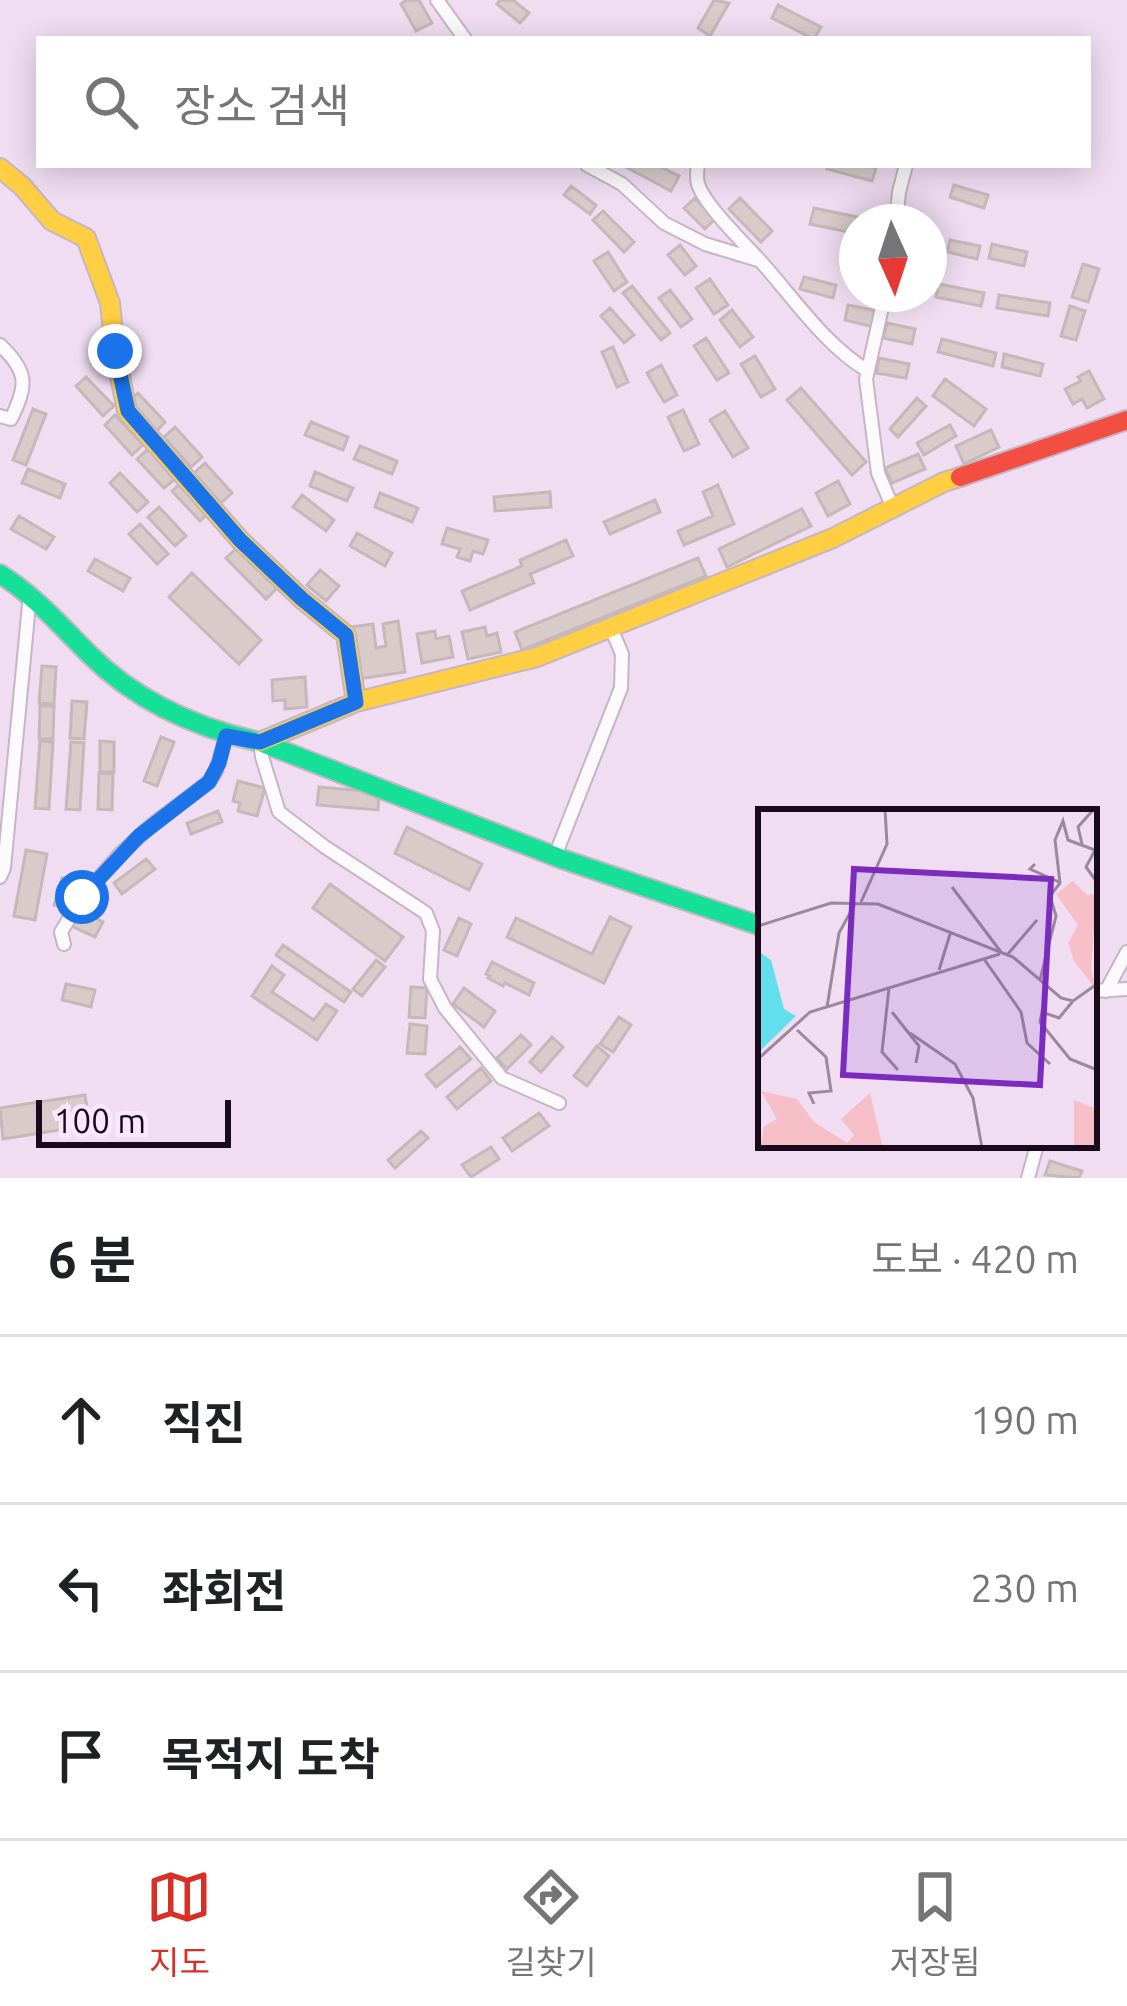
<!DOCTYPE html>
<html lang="ko">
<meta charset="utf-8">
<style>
:root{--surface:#fff;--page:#f6f6f6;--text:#202124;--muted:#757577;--line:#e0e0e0;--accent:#d93025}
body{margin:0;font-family:Ubuntu,"Noto Sans KR",sans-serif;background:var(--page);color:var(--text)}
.compass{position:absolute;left:839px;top:204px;width:108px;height:108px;border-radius:50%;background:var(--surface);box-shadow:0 6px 30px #0003;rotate:177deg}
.scale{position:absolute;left:36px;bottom:30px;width:195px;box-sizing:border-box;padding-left:12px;border:6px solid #190b1b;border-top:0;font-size:33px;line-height:42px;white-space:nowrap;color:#190b1b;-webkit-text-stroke:9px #f9e8fb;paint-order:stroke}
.stop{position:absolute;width:36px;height:36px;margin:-27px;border:9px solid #1a73e8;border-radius:50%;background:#fff}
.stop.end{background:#1a73e8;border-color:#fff;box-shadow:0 3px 12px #0008}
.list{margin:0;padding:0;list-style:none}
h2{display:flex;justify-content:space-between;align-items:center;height:156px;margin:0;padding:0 48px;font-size:51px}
h2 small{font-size:39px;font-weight:400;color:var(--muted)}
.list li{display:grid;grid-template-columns:78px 1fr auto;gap:36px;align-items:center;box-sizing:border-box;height:168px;padding:0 48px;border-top:3px solid var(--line)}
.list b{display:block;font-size:45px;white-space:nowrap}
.list em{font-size:39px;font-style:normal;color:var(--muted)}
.icon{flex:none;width:66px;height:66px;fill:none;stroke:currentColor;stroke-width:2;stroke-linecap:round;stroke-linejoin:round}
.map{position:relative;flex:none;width:1127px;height:1178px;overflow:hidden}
.search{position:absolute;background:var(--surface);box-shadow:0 6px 30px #0003;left:36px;right:36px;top:36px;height:132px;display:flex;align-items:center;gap:30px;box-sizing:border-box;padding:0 42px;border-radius:0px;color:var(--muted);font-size:45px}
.sheet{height:660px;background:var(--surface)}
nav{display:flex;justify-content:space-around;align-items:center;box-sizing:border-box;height:168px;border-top:3px solid var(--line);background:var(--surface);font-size:33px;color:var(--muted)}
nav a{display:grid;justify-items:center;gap:6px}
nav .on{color:var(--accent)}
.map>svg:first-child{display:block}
</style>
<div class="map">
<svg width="1127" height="1178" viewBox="0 0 1127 1178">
<rect width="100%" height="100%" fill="#f0ddf2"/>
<path fill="#d9cbca" stroke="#c6b8b8" stroke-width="3" d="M407,0h12l13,23 -16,8 -15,-27z
M500,0h13l16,13 -9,10 -23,-19z
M714,0l15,3 -19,33 -12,-8z
M778,5l43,22 -7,12 -42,-21z
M622,165h35l22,11 -8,15z
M828,165h38l10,3 -4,13 -45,-12z
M954,185l34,10 -4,13 -34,-11z
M571,186l25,19 -6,9 -26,-19z
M695,198l20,21 -10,10 -21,-21z
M740,198l32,33 -11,11 -32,-33z
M814,208l43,9 -4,16 -43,-9z
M603,211l31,31 -10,10 -31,-32z
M950,240l30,6 -3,13 -30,-7z
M992,244l35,8 -3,14 -35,-8z
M680,245l16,21 -11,9 -17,-20z
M608,252l19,30 -13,9 -20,-30z
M1083,264l16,5 -11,33 -16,-5z
M804,277l32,8 -3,13 -33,-9z
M710,279l18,26 -14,9 -18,-26z
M939,284l45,9 -3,13 -45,-9z
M632,286l38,47 -9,7 -38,-47z
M670,290l22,29 -11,8 -22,-29z
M999,295l51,8 -2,13 -51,-8z
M848,305l29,6 -4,16 -28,-7z
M1070,306l15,5 -9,29 -15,-4z
M610,308l24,27 -10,8 -23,-27z
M732,310l21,27 -13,10 -20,-27z
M887,323l28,6 -3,15 -29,-6z
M706,338l23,35 -12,7 -23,-34z
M942,339l54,14 -3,13 -55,-14z
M613,347l15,35 -11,5 -15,-35z
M1004,354l39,10 -3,12 -38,-9z
M755,356l20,33 -14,8 -20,-33z
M879,358l30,6 -3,14 -30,-5z
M661,365l16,30 -13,7 -17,-29z
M1089,371l15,28 -17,9 -5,-9 -9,5 -8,-15 16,-8 -3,-4z
M86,377l28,29 -11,10 -27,-30z
M945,379l41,30 -12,17 -41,-30z
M801,388l65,74 -14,13 -65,-75z
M138,393l27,29 -10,11 -28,-30z
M917,398l9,8 -28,31 -8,-8z
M33,409l13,5 -20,51 -13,-5z
M683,410l16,34 -15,7 -16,-34z
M725,411l23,37 -15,9 -23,-37z
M115,415l28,30 -11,10 -27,-30z
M311,422l37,15 -5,13 -38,-15z
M950,425l6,11 -32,19 -7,-12z
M175,427l27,30 -11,10 -27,-30z
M991,430l8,17 -35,17 -8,-18z
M360,446l37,15 -5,13 -38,-15z
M148,449l27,30 -11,9 -27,-29z
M918,454l7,15 -33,14 -7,-15z
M205,463l27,30 -11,10 -27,-30z
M28,469l37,15 -5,14 -38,-15z
M315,472l38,16 -6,13 -37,-15z
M120,473l28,29 -11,10 -27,-29z
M183,481l28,30 -11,10 -28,-30z
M838,481l12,23 -22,12 -12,-23z
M718,485l16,39 -50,21 -6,-14 35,-15 -10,-24z
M550,492l1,15 -56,4 -1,-14z
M380,493l38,15 -6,14 -37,-15z
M302,495l32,25 -8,11 -33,-24z
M655,500l5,12 -50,22 -6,-12z
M159,507l27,29 -11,10 -27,-29z
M802,509l9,17 -84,41 -8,-18z
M19,516l35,21 -8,12 -35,-20z
M140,524l28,30 -11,10 -28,-30z
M447,528l41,12 -5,14 -10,-3 -3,10 -13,-4 3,-8 -18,-5z
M357,533l35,20 -7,13 -35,-20z
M566,540l7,16 -43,18 4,9 -64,27 -8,-19 60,-25 -2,-6z
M237,548l40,40 -11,11 -40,-41z
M698,558l8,18 -184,74 -7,-18z
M95,559l35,19 -7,13 -35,-20z
M320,570l19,16 -13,15 -19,-16z
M192,573l69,67 -22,24 -70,-67z
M398,621l7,51 -47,7 -7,-52 22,-3 3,24 10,-2 -3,-22z
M485,627l2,9 10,-3 4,19 -33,7 -6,-27z
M435,631l1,8 13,-3 4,21 -31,6 -5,-29z
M42,666l14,1 -2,37 -15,-1z
M305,677l2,30 -22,2v-9l-12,1 -1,-21z
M72,701l15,1 -3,37 -14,-1z
M40,706h14l-1,33h-14z
M161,737l13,5 -17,44 -13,-5z
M40,741l13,1 -4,67 -14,-1z
M100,741l14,1v30h-14z
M71,742l13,1 -4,67 -14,-1z
M99,773l14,1 -1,36 -14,-1z
M238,781l27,7 -8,28 -19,-5 2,-8 -7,-2z
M319,787l60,5 -1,18 -61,-5z
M218,811l4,11 -31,12 -4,-11z
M407,827l75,37 -13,26 -74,-37z
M26,850l21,4 -12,66 -21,-4z
M146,859l9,10 -33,25 -8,-11z
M62,878l17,5 -9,27 -16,-5z
M330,884l73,53 -18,24 -72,-53z
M76,909l27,13 -8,15 -26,-12z
M610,917l21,10 -27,56 -97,-46 9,-19 76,36z
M459,918l12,6 -14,32 -13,-6z
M283,945l68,47 -7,10 -68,-47z
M376,960l9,7 -23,29 -9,-7z
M492,962l42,21 -5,12 -24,-12 -2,3 -15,-8 2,-2 -4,-2z
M272,966l12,9 -12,17 42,28 12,-16 11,7 -20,29 -65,-44z
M66,984l29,6 -4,17 -29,-7z
M411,987l16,1 -2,30 -16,-1z
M464,988l31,23 -11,16 -31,-23z
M619,1017l12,8 -18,27 -13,-8z
M410,1024l17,2 -2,28 -18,-1z
M521,1035l10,10 -24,24 -10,-11z
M552,1037l11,10 -22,25 -11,-10z
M597,1046l12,10 -22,30 -13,-10z
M460,1047l11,12 -35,28 -10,-12z
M481,1068l10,13 -34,28 -10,-12z
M85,1095l5,30 -87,14 -3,-31z
M539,1113l10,13 -37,25 -9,-13z
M421,1131l7,7 -33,30 -7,-8z
M491,1147l8,12 -28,18 -9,-12z
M1050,1161l32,10 -3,7 -34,-3z"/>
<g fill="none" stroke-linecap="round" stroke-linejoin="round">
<defs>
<path id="street" d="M437,0l28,39
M587,165l35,19 42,39 41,21 53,16
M698,165c-1,7 -2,12 0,19 7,22 48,61 65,80 32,36 63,82 105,107
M896,222l3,-30 7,-27
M885,294l-19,85 12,94 15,35
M0,345c29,27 27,41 11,74l-11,-3
M260,742l2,15 17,55 46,35 101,66 7,18 -3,48 15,29 57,70 57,25
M555,856l66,-168 1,-34 -11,-26
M0,877l4,-9 26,-274
M64,944l-3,-12 21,-35 38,-43 33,-30 56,-42 7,-11 10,-35
M1094,991l33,-2
M1106,991l21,-39
M1028,1178l9,-33"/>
<path id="fast" d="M0,574c35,22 60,51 89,80 47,47 107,74 171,88l302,117 199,67"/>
<path id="slow" d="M0,168l22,18 30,35 34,17 24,65 5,48 12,60 113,129 62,59 44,36 10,67
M260,742l96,-40 181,-45 296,-119 111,-56 16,-5"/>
<path id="jam" d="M960,477l167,-57"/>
</defs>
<use href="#street" stroke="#c5b5c7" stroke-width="16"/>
<use href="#fast" stroke="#c5b5c7" stroke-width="22"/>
<use href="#slow" stroke="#c5b5c7" stroke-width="22"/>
<use href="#jam" stroke="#c5b5c7" stroke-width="22"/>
<use href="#street" stroke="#fdfafd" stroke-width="12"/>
<use href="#fast" stroke="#16e098" stroke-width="18"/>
<use href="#slow" stroke="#ffcf43" stroke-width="18"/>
<use href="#jam" stroke="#f24e42" stroke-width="18"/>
</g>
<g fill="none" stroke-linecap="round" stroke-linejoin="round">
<path stroke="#1a73e8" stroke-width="15" d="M82,897l57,-61 70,-54 10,-19 7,-27 34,6 96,-40 -10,-67 -44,-36 -62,-59 -112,-129 -13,-60"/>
</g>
<g transform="translate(758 809)">
<rect width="339" height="339" fill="#f0ddf2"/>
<path d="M315,72l14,14 10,-2 -6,76 6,22 -23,-30 -6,-18 10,-18 -22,-31zM3,282l36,8 17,23 33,21 7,-8 -13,-16 29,-26 13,55h-123l4,-22 13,-7zM316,291l23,9v39h-23z" fill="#f6bfc7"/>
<path d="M0,142l13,9 13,49 12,7 -38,37z" fill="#63deed"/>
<path fill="none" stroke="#9a899c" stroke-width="3" d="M324,35l-4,-17 16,-18M277,55l-5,5 29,13M194,78l49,65M103,93l26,-58 -2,-35M0,117l73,-23 47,1 135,53 48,41 12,3 24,-17M249,146l30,-35M226,150l37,53 6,31 23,21M181,161l12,-39M282,171l16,-64 -6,-20 10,-13 -5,-43 8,-19 5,19 27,10 -9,17 11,15M131,179l-7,64 16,18M315,192l-14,17 -17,-6 -2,10 30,37 27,11M69,198l12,-74 17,-31M134,203l27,34 -3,17M39,221l29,27 5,34 -22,2 5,11M152,224l45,31 18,34 9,50M0,250l52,-47 190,-58"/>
<path fill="#7b2cbf" fill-opacity="0.15" stroke="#7b2cbf" stroke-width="6" d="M96,60l197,10 -11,206 -197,-10z"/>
<rect width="339" height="339" fill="none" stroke="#190b1b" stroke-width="6"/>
</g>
</svg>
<svg class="compass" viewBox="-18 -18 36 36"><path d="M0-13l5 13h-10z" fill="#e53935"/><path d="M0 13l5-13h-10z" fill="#757577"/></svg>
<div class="scale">100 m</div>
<div class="stop" style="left:82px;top:897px"></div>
<div class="stop end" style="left:115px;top:351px"></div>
<div class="search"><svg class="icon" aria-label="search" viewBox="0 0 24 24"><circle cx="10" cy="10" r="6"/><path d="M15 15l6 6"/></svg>장소 검색</div>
</div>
<section class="sheet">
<h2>6 분<small>도보 · 420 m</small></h2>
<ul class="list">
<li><svg class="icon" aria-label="ahead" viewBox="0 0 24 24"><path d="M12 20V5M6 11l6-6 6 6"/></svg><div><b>직진</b></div><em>190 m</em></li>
<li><svg class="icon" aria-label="left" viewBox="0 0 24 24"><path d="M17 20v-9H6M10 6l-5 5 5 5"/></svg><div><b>좌회전</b></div><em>230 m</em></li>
<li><svg class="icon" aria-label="arrive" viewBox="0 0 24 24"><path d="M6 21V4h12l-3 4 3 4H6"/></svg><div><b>목적지 도착</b></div></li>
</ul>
</section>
<nav>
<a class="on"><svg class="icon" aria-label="map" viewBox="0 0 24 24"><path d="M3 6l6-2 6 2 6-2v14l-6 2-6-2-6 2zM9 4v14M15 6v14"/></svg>지도</a>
<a><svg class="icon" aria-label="directions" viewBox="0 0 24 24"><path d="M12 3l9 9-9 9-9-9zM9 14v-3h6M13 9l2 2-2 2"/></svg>길찾기</a>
<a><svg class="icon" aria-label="saved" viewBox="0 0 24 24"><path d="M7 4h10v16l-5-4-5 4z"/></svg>저장됨</a>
</nav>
